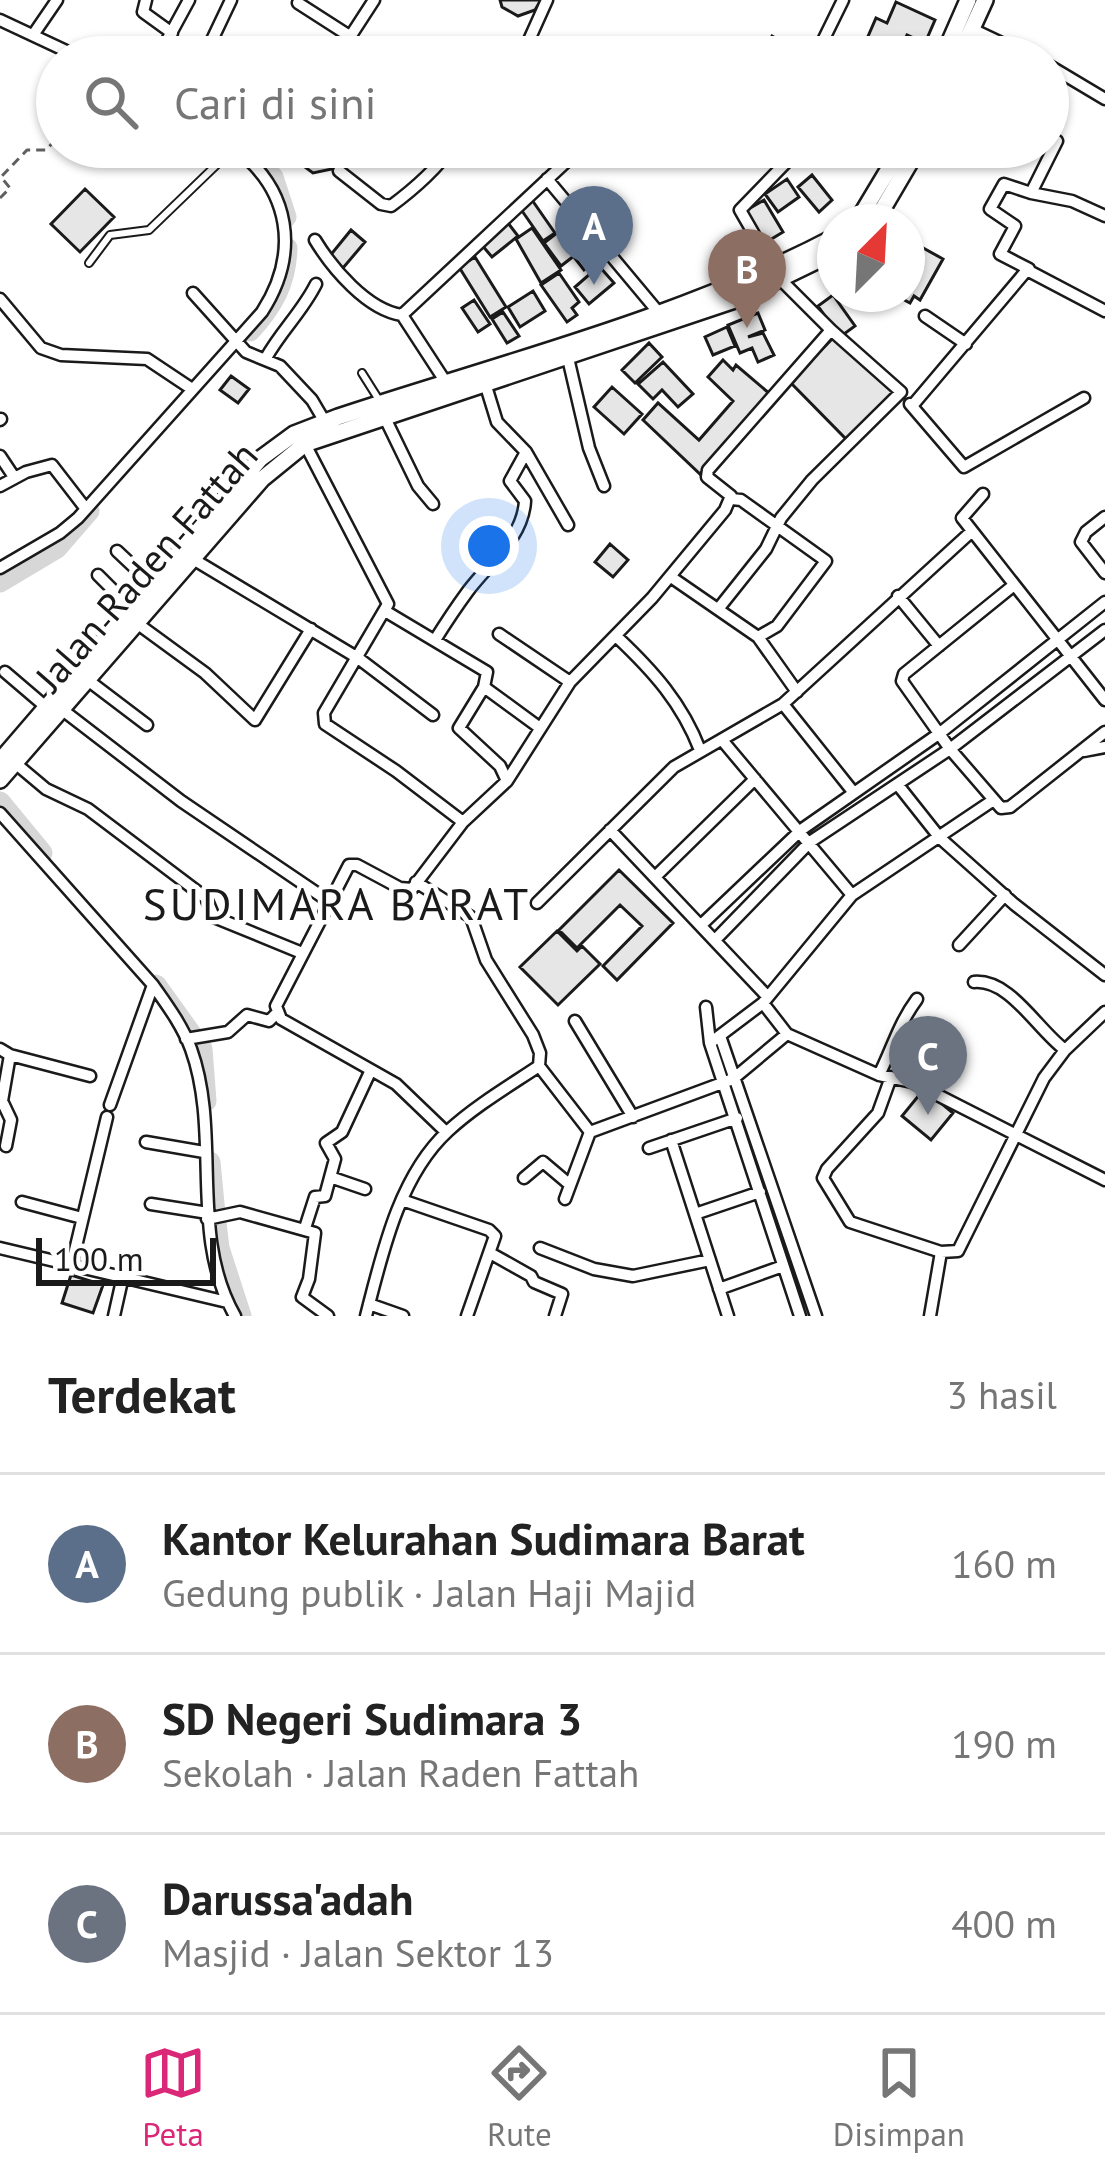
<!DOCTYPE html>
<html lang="id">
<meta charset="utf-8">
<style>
:root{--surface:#fff;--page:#f2f2f2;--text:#222;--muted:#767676;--line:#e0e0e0;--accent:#db2777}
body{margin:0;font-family:"PT Sans",sans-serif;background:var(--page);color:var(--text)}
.compass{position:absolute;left:817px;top:204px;width:108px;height:108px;border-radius:50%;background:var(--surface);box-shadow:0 3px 9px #0004;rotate:24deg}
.scale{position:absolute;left:36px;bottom:30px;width:180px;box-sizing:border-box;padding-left:12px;border:6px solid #1a1a1a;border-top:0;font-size:33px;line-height:42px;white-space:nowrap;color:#1a1a1a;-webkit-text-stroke:9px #fff;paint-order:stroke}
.you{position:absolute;left:489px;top:546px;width:42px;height:42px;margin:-30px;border:9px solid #fff;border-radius:50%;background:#1a73e8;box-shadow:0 0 0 18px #1a73e833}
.badge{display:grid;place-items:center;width:78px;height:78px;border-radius:50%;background:var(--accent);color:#fff;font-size:39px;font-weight:700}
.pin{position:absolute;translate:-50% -99px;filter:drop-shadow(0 3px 6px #0008)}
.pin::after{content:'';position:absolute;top:63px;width:42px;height:36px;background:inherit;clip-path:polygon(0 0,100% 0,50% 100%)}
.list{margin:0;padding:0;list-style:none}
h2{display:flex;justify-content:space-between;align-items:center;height:156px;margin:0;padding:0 48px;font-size:51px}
h2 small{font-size:39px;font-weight:400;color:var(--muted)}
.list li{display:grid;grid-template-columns:78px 1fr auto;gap:36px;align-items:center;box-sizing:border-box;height:180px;padding:0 48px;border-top:3px solid var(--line)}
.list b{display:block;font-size:45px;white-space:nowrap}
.list p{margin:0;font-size:39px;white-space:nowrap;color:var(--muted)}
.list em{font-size:39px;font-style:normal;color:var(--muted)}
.icon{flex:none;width:66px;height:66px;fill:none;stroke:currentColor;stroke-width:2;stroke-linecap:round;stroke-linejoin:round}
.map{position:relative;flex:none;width:1105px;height:1316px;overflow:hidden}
.search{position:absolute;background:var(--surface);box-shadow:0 3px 9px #0004;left:36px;right:36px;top:36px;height:132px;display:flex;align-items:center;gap:30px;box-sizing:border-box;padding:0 42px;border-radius:66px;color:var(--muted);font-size:45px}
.sheet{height:696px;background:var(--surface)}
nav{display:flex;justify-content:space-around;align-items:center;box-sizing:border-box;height:168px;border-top:3px solid var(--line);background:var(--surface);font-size:33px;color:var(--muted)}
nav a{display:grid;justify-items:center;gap:6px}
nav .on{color:var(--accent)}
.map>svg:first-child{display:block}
</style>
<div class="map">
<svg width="1105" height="1316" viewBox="0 0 1105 1316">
<rect width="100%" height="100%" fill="#fff"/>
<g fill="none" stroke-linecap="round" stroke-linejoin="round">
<path stroke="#d7d7d7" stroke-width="21" d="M244,147l29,30 13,40
M250,331c23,-25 36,-48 37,-83
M0,582l57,-34 32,-37
M0,802l42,51
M156,985l46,64 4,52
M210,1162l5,52
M216,1223l3,25 22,68"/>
</g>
<path fill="#e6e6e6" stroke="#1a1a1a" stroke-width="3" d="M500,0h41l-6,10 -17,6 -16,-9z
M896,2l39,18 -10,23 -18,-8 -10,20 -31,-14 10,-23 11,5z
M772,36l35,21h-48z
M295,147h45l2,7 -10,15 -19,4 -15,-11z
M812,175l20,25 -13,12 -21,-25z
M787,179l12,18 -21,15 -13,-18z
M85,189l29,28 -34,35 -29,-28z
M532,200l23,33 -12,8 -23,-33z
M764,200l19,32 -18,11 -20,-32z
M508,223l10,13 -26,21 -11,-13z
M532,228l29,42 -20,13 -25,-44z
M562,229l17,23 -18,14 -17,-23z
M351,230l14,12 -22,26 -14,-11z
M907,239l36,20 -23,41 -6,-4 -4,7 -17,-9h14v-12l10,-17 -8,-4 -2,3z
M754,240l10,17 -20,12 -5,-7 -10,7 -6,-10z
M595,242l10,13 -21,15 -10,-13z
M475,257l31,50 -16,10 -31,-50z
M599,266l15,17 -25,21 -14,-17z
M559,273l20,29 -7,6 5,7 -10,7 -26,-37z
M533,291l12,20 -25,16 -12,-20z
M833,295l22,31 -15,11 -22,-31z
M474,300l16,24 -12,8 -16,-24z
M503,312l16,24 -12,7 -15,-24z
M758,313l7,17 -17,7 15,-4 11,22 -16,7 -6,-14 -12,5 -12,-28z
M727,327l8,19 -22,9 -8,-18z
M834,337l64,53 -49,52 -59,-60z
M649,343l13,14 -27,26 -13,-13z
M723,360l10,10 3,-5 34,29 -70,80 -57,-54 15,-17 41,37 34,-39 -25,-24z
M663,362l30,32 -15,13 -16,-17 -9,9 -15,-15z
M231,376l18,13 -11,14 -18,-13z
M612,387l30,27 -18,20 -30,-27z
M610,544l18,16 -15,17 -18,-15z
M619,870l54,53 -56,57 -14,-14 39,-40 -22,-21 -43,43 -18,-18z
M557,931l20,20 5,-5 18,18 -42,41 -38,-38z
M924,1089l29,24 -22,27 -29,-24z
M71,1275l32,10 -10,28 -31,-10z"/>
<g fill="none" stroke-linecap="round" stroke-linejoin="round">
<defs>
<path id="lane" d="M89,263l21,-28 39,-5 85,-82
M362,373l17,27"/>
<path id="street" d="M146,0l-3,12 29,21
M231,0l-19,40 2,7 17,10
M298,3l53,34
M0,20l79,37
M972,29l59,28
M33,35l24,-35
M158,57l31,-57
M337,57l37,-57
M482,57l10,-13 22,7 11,-2 22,-49
M676,57l20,-11 19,11
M815,57l28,-57
M1048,65l57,34
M1057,141l-26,52 41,8 33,15
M407,147l26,17
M339,171l42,33 10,2c23,-17 44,-35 61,-59
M547,179l112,134
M315,240c17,28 52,70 87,75
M774,269l-34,-59 61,-63
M1029,269l-29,-15 15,-28 -25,-17 14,-25 27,9
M193,293l53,59 34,14 32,34 13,22
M0,299l41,49 20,7 86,4 45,30
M402,315l180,-168
M402,315l43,66
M925,316l41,28
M266,358c15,-27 36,-46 50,-74
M568,358l21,90 15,38
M485,383l12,39 29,30 42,73
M910,404l54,63 120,-69
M912,406l115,-136 78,41
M384,416l34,70 15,18
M0,420l1,-1
M305,444l83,160 -64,109 1,11 71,47 67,51
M0,456l14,21
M0,486l26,-14 26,-7 34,44
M983,494l-21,24 143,182
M732,499l9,1 85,61 -49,65 -19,11
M1105,517l-19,15 -5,10 24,31
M117,551l35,33
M193,559l165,99 75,57
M0,568l60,-35 18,-15 184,-206c38,-59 29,-123 -29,-165
M98,575l33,33
M671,577l87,60 39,55
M1014,585l-110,89 -2,7 48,68 51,59 9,-1 95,-75
M898,596l41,50
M719,608l47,-59 15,-31 31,-38 89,-88 -70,-62
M385,611l102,61 -3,15 56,41
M138,624l67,49 50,47 56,-91
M499,634l71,48
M617,637c36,34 65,66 83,113
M435,640c10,-16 22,-34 33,-49 21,-28 55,-53 57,-90l-15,-20 16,-29
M5,672l41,35
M89,681l58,44
M484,687l-25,41 41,38 7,15
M783,704l71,89
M60,708l121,93 149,101
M722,740l130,155
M1084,751l21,-4
M15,763l31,26 42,20 118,89 8,19 88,36
M898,785l42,53 74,66 91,71
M0,813l153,172c14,20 29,40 38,64 31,86 -3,185 44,267
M610,830l156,165
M655,877l100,-98
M416,882l55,35 15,43 47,75 7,18 -1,13 51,66
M537,903l137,-136 109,-63 188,-172
M701,925l100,-95 139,-97 165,-131
M715,940l95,-98 140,-93 155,-119
M959,945l46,-50
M974,982c36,-3 62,46 91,68
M763,1003l24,31
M706,1007l4,36 90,273
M575,1021l58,96
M720,1036l96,280
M186,1039l42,-7 19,-17 22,6 8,-8
M710,1043l53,-40 89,-108 140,-94
M0,1049l10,6 -8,46 9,19 -5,26
M10,1055l80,21
M879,1075c14,-28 19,-50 38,-76
M891,1077l-13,36 -51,56 -4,9 27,44 91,30 17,-1 86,-173 21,-28 40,-38
M110,1105l43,-120
M446,1132l-50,-48 -115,-65 -5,-13 73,-141h8l43,23 12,1 51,-67 44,-41 63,-99 82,-84 73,-88 6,-14 -24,-19 1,-7 123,-140 -50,-50
M671,1140l57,176
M146,1142l58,10
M649,1148l88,-30
M333,1178l32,11
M524,1178l19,-16 26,22
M565,1199l25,-67 143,-53 54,-45 92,41 33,7 193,98
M402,1200l87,30 6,6 -28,80
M22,1202l60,16
M151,1204l57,9
M695,1214l65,-22
M207,1219l33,-7 75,21 -6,46 -7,18 26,19
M305,1228l10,-31 10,-1 10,-37 -9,-16 16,-11 28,-60
M0,1248l227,54
M540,1248l54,21 39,7 77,-16
M490,1253l41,23 3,6 28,12 -7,22
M72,1263l35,-146
M719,1289l64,-23
M369,1304l34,12
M114,1316l9,-40
M366,1316c16,-62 33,-140 82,-185 27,-25 61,-45 91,-65
M930,1316l11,-64"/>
<path id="secondary" d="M943,57l25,-57
M959,57l26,-57
M857,222l45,-75
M875,222l44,-75
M0,761l260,-302 34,-25 44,-17c166,-55 341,-98 497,-180
M0,780l262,-301 43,-35 433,-145 97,-47"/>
</defs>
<use href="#lane" stroke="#1a1a1a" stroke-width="10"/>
<use href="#street" stroke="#1a1a1a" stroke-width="15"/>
<use href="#secondary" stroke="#1a1a1a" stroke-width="20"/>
<path stroke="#5f5f5f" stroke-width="3" stroke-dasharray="9 6" stroke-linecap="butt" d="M0,198l10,-10 -9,-11 26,-27h19l11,-12"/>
<use href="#lane" stroke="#fff" stroke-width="6"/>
<use href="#street" stroke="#fff" stroke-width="10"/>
<use href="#secondary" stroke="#fff" stroke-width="15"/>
</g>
<g text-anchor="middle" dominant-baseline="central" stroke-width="9" stroke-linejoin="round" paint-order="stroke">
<g font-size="39" fill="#1a1a1a" stroke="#fff">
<text transform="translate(146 566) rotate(-49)">Jalan Raden Fattah</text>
</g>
<g font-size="45" letter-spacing="3" fill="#1a1a1a" stroke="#fff">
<text x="337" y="903">SUDIMARA BARAT</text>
</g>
</g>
</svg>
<svg class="compass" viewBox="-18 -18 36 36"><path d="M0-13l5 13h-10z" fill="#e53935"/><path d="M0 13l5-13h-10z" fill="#767676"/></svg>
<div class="scale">100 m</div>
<div class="you"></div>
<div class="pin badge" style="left:594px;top:285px;background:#5c6f8a">A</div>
<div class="pin badge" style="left:747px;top:328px;background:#8d6e63">B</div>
<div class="pin badge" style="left:928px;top:1115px;background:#6b7280">C</div>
<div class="search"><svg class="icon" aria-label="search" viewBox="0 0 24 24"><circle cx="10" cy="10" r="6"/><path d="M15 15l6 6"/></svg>Cari di sini</div>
</div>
<section class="sheet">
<h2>Terdekat<small>3 hasil</small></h2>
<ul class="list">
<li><span class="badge" style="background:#5c6f8a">A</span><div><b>Kantor Kelurahan Sudimara Barat</b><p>Gedung publik · Jalan Haji Majid</p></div><em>160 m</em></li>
<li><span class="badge" style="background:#8d6e63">B</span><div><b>SD Negeri Sudimara 3</b><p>Sekolah · Jalan Raden Fattah</p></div><em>190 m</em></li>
<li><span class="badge" style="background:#6b7280">C</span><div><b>Darussa'adah</b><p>Masjid · Jalan Sektor 13</p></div><em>400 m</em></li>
</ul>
</section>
<nav>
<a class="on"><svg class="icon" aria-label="map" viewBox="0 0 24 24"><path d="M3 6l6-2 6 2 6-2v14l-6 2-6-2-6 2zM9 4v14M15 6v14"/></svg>Peta</a>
<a><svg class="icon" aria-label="directions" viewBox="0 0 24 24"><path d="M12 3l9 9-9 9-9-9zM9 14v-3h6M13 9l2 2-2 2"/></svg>Rute</a>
<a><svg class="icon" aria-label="saved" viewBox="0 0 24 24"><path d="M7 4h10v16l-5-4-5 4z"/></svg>Disimpan</a>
</nav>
